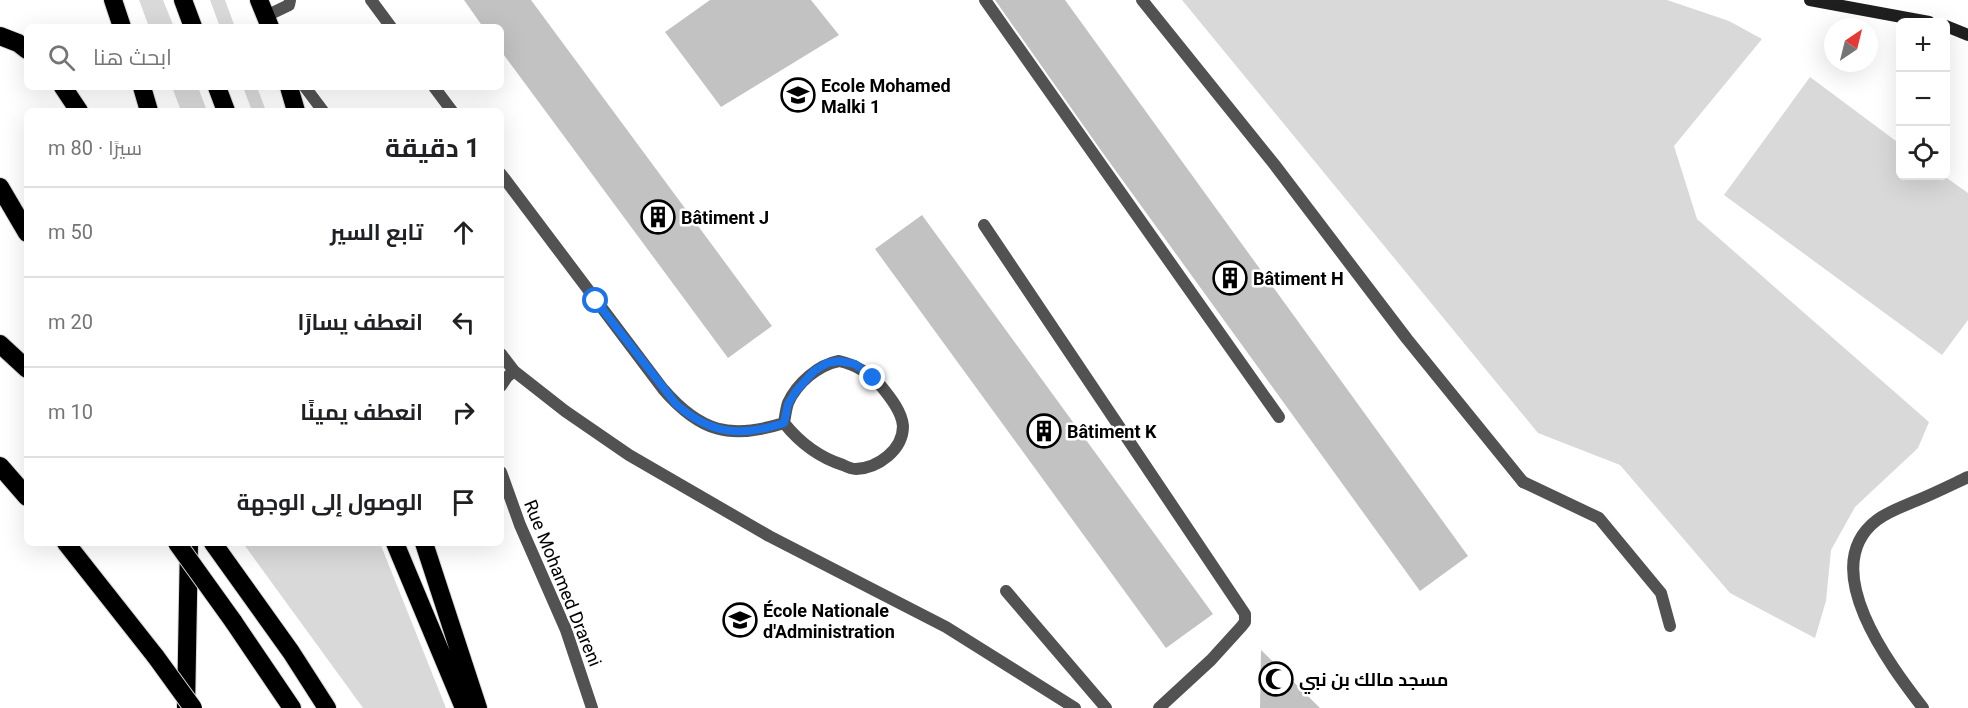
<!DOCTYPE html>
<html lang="ar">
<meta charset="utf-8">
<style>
:root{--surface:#fff;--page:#f6f6f6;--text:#202124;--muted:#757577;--line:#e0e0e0}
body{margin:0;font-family:Roboto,Cairo,sans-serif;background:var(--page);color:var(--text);direction:rtl}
.controls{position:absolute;right:18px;top:18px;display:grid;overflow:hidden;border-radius:9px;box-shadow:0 6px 24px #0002}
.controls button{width:54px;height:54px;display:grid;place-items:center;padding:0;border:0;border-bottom:2px solid var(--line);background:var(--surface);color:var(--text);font:30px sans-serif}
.compass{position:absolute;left:1824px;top:18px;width:54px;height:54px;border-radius:50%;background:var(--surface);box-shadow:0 6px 24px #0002;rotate:35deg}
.stop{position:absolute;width:18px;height:18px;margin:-14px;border:4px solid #1a73e8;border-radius:50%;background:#fff}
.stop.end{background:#1a73e8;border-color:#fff;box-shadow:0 2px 6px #0008}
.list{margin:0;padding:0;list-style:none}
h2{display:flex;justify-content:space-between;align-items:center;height:78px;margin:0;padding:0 24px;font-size:26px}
h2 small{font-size:20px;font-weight:400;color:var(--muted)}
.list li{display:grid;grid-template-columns:39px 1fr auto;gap:18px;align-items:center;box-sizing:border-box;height:90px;padding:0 24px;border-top:2px solid var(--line)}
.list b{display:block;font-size:22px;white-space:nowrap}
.list em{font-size:20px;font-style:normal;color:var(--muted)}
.icon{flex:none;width:33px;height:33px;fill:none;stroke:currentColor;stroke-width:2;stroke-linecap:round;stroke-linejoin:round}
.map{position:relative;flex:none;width:1968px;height:708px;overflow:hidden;direction:ltr}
.search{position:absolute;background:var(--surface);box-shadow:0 6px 24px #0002;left:24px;top:24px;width:480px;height:66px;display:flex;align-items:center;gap:15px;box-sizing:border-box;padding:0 21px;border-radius:9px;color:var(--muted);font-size:22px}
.panel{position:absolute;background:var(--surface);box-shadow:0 6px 24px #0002;left:24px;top:108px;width:480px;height:438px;border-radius:9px;direction:rtl}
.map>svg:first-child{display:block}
</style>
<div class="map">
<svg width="1968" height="708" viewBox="0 0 1968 708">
<rect width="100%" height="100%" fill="#fff"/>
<path fill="#d9d9d9" d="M139,0h24l11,27h-25z
M210,0h15l10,27h-15z
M1182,0h485l62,21 33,18 -88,107 23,73 232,203 -11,26 -63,59 -24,43 -5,51 -11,37 -85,-45 -110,-128 -82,-32z
M1810,77l90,67v32h44l24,17v127l-26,35 -218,-160z
M172,87h26l9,24h-26z
M243,87h14l9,24h-14z
M243,543h137l66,165h-83z"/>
<path fill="#c2c2c2" d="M464,0h67l241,326 -44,32 -227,-307v-24h-18z
M710,0h101l28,35 -118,72 -56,-75z
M995,0h70l403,556 -48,35 -320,-442z
M922,215l291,399 -47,34 -291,-399z
M1261,650l59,58h-60z"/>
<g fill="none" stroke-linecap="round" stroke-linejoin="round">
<defs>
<path id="motorway" d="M113,0l9,27
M183,0l10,27
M259,0l11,27
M0,36l18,7 9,7
M63,87l16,24
M142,87l7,24
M217,87l9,24
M289,87l7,24
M0,187l27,46
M0,344l27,25
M0,466l27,31
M66,543l90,114
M213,543l78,109 36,56
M395,543l69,165
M424,543l54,165
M233,621l59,87
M186,708l3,-165"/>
</defs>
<use href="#motorway" stroke="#dbdbdb" stroke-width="20"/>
<path stroke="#525252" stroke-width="12" d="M985,0l294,417
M1523,482l76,36 62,75 9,33
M1006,591l100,117"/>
<path stroke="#525252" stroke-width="12" d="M371,0l20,27
M1142,0l132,164 133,175 116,143
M266,16l23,-11 1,-5
M434,87l18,24
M501,174l162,215c37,43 67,51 121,34
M984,225l261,389v8l-4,5 -30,33 -52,48
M839,361c18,4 30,12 42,25 9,11 21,26 22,40 0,24 -25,42 -47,43 -4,0 -9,-2 -13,-4 -25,-8 -43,-22 -59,-42 1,-6 2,-14 4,-20 9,-20 30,-38 51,-42z
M1923,708c-33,-43 -108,-141 -46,-188 12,-9 27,-14 41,-20 17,-7 33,-15 50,-23"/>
<path stroke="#525252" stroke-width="12" d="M305,87l18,24
M501,354l13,17 51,40 64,44 140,81 177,91 129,81
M501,386l6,-9 7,-6
M501,472l19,53 46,105 26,78"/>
<path stroke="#1f1f1f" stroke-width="12" d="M1810,0l119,22
M1946,26l22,9"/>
<use href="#motorway" stroke="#000" stroke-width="18"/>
<defs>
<path id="motorway-bridge" d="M177,543l56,78
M156,657l37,51"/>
</defs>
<use href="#motorway-bridge" stroke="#dbdbdb" stroke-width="20" stroke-linecap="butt"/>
<use href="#motorway-bridge" stroke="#000" stroke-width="18"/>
</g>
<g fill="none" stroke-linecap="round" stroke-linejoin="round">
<path stroke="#1a73e8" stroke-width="8" d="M596,301l80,103c35,31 65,33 108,19l4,-19 8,-13 18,-20 13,-8 12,-2 16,3 18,14"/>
</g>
<defs>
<symbol id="school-ring" viewBox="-11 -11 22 22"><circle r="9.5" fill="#fff" stroke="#000" stroke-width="1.5"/><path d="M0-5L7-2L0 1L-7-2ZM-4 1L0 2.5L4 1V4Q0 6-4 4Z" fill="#000"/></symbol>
<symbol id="building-ring" viewBox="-11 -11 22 22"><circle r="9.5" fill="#fff" stroke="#000" stroke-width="1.5"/><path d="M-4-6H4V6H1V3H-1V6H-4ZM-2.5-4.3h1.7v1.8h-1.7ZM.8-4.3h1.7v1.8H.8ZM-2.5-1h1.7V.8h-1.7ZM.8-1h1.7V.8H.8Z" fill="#000"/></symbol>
<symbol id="university-ring" viewBox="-11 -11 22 22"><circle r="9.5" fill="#fff" stroke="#000" stroke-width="1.5"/><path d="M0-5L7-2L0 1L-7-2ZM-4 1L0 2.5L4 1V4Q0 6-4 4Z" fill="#000"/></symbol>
<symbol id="mosque-ring" viewBox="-11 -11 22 22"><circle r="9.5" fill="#fff" stroke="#000" stroke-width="1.5"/><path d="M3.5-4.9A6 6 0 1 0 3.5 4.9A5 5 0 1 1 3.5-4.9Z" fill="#000"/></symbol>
</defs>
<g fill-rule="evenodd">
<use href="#school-ring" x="779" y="76" width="38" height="38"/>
<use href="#building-ring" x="639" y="198" width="38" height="38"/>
<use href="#building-ring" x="1211" y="259" width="38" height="38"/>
<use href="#building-ring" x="1025" y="412" width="38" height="38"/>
<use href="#university-ring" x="721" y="601" width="38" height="38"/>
<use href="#mosque-ring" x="1257" y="660" width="38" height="38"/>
</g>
<g text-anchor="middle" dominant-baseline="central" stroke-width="5" stroke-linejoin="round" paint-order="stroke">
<g font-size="18" font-weight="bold" fill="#000" stroke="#fff" text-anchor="start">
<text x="821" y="85">Ecole Mohamed<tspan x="821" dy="21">Malki 1</tspan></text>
<text x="681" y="217">Bâtiment J</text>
<text x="1253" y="278">Bâtiment H</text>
<text x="1067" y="431">Bâtiment K</text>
<text x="763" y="610">École Nationale<tspan x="763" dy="21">d'Administration</tspan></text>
<text x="1299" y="679">مسجد مالك بن نبي</text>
</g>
<g font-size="18" fill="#000" stroke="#fff">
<text transform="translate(563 583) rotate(68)">Rue Mohamed Drareni</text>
</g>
</g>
</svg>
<div class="controls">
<button>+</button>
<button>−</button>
<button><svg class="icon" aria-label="locate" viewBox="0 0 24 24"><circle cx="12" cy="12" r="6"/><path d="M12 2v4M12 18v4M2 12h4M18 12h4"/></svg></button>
</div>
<svg class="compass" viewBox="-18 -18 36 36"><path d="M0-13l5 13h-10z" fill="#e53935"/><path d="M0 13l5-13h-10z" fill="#757577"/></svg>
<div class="stop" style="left:596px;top:301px"></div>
<div class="stop end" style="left:873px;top:378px"></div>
<div class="search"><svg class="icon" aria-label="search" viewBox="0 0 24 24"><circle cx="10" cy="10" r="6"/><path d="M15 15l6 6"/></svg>ابحث هنا</div>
<section class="panel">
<h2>1 دقيقة<small>سيرًا · 80 m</small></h2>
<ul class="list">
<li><svg class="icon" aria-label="ahead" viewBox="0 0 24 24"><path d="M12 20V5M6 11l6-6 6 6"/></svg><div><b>تابع السير</b></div><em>50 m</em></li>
<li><svg class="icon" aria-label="left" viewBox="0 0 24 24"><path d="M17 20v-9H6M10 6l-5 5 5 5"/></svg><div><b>انعطف يسارًا</b></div><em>20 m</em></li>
<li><svg class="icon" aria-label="right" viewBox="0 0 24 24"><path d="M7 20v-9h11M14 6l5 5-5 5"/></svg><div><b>انعطف يمينًا</b></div><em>10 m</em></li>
<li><svg class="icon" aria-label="arrive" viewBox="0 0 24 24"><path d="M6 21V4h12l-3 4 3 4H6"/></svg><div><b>الوصول إلى الوجهة</b></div></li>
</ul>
</section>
</div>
